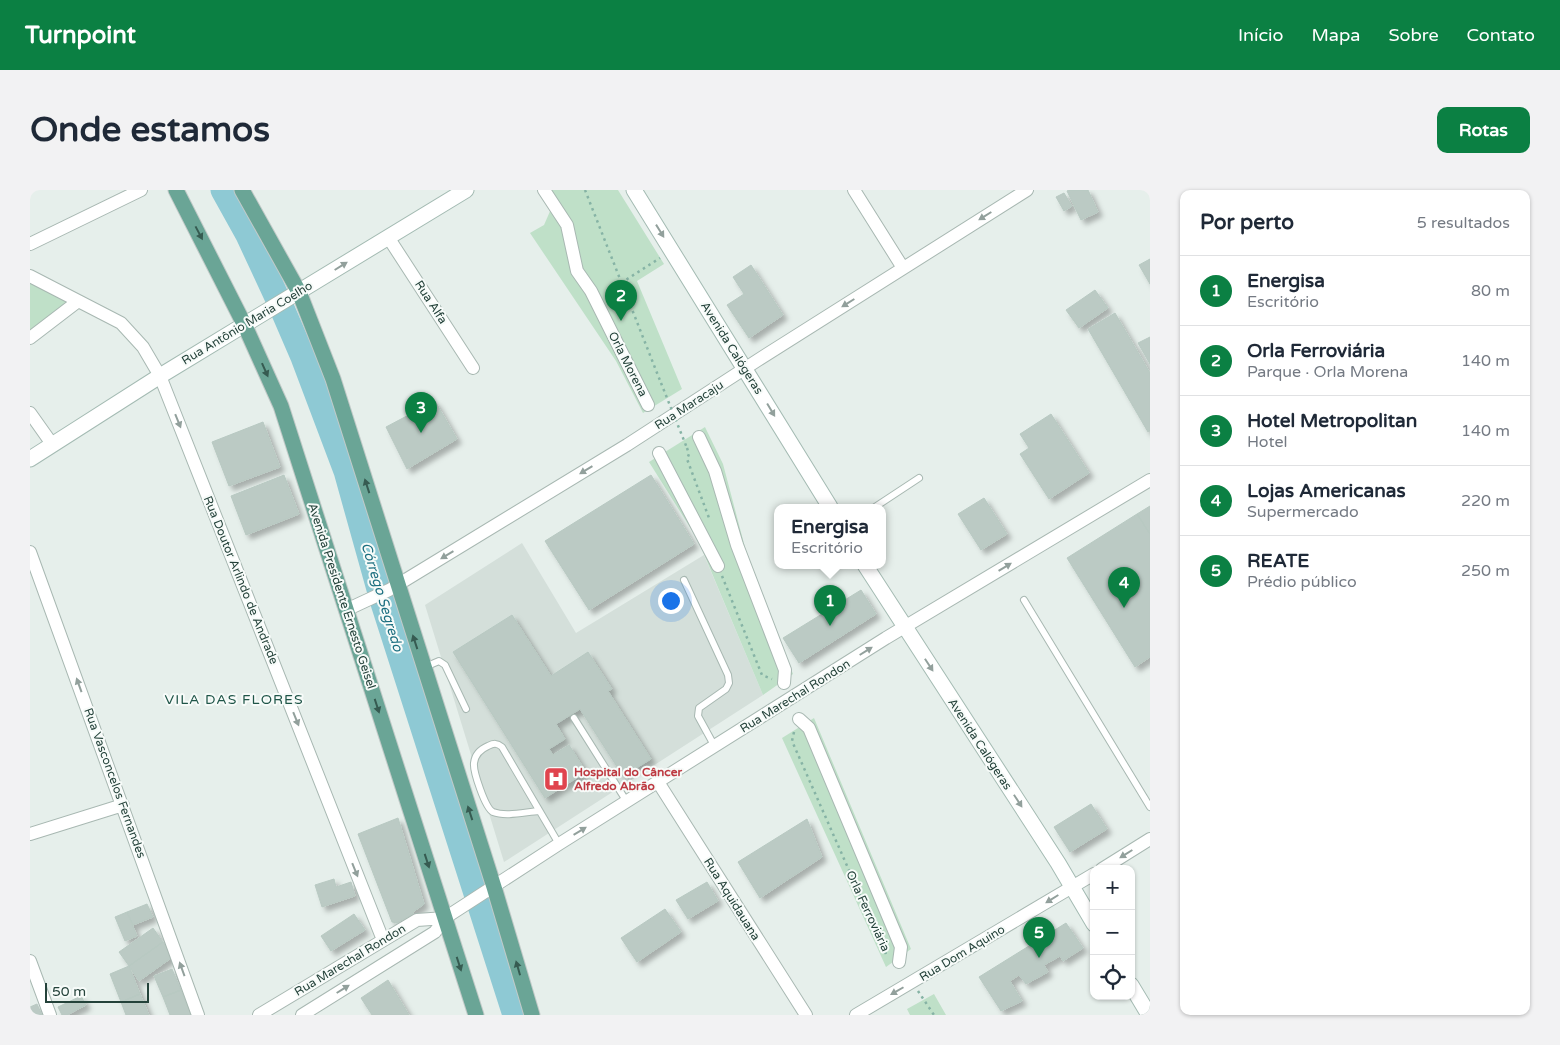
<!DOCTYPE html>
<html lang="pt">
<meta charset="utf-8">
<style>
:root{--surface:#fff;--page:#f2f2f3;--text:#1f2937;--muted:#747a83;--line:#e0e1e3;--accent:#0b8043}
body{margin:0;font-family:"Varela Round",sans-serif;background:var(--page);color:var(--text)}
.controls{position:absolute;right:15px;bottom:15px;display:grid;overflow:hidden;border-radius:10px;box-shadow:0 1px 4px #0004}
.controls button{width:45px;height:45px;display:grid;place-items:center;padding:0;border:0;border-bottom:1px solid var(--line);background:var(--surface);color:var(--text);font:25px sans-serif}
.scale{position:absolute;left:15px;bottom:12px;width:104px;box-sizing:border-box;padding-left:5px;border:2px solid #24423a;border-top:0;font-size:14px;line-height:18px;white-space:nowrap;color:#24423a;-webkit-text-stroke:4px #f7fbf9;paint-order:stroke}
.you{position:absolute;left:640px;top:410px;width:18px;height:18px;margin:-12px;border:4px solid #fff;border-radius:50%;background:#1a73e8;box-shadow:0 0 0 8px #1a73e833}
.badge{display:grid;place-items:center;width:32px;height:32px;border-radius:50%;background:var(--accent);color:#fff;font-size:16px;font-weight:700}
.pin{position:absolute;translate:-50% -41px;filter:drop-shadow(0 1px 2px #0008)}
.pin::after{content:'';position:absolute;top:26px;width:18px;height:15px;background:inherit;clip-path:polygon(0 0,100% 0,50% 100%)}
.popup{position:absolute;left:744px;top:314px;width:112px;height:65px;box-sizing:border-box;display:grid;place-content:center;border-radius:10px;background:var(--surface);filter:drop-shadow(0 1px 4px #0005);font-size:16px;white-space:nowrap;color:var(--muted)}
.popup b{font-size:19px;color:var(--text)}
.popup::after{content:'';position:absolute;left:50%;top:100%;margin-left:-10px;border:10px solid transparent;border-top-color:var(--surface)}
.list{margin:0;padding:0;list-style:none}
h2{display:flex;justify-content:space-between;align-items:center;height:65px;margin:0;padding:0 20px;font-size:21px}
h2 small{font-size:16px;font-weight:400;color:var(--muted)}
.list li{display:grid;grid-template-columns:32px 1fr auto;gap:15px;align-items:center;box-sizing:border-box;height:70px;padding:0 20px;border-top:1px solid var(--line)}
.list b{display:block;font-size:19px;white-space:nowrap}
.list p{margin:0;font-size:16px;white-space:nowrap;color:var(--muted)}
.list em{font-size:16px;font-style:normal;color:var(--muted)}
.icon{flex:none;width:28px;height:28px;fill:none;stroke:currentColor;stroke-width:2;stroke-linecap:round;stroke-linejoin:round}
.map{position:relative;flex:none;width:1120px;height:825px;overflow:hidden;border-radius:10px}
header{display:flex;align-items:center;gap:30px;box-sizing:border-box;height:70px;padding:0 25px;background:var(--accent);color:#fff}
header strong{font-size:24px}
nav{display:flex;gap:28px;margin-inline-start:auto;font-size:18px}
.intro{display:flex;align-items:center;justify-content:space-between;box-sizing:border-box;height:120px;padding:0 30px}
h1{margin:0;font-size:35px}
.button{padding:12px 22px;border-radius:10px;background:var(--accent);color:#fff;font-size:18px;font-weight:700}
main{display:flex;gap:30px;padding:0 30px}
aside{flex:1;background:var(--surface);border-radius:10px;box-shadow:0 1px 4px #0004}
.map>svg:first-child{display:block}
</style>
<header>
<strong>Turnpoint</strong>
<nav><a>Início</a><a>Mapa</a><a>Sobre</a><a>Contato</a></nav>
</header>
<div class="intro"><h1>Onde estamos</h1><a class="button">Rotas</a></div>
<main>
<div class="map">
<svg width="1120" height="825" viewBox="0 0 1120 825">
<defs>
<filter id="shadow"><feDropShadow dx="4.5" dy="4.5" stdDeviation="2.5" flood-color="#0004"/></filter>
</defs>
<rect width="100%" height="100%" fill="#e6efeb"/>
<path fill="#d4dfda" d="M492,353l54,90 128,-78 59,140 -259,167 -79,-257z"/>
<path fill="#bfe0c8" d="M510,0h78l46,74 -27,17 45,108 -39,24 -27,-52 -86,-128 14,-8 7,-16z
M0,86l47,26 -47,36z
M675,237l18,37 24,91 46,119 -30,21 -65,-155 -49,-78z
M784,528l97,231 -25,18 -104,-229z
M904,804l12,21h-36l-3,-6z"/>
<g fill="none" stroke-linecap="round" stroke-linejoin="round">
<path stroke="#8ec9d4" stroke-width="25" d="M193,0l25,45 33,71 22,51 43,114 36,129 133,415"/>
</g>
<path fill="#bbcac4" stroke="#b8c9c2" filter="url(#shadow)" d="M1039,0h19l10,22 -17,8 -14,-29z
M1034,3l8,13 -8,5 -8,-14z
M1120,69v25l-11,-19z
M721,75l32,50 -34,23 -22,-33 17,-11 -11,-17z
M1065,100l13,18 -29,20 -13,-18z
M1085,123l35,60v58l-2,1 -60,-103z
M1120,147v27l-12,-21z
M405,211l22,38 -50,30 -21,-42z
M1021,224l38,59 -40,26 -29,-45 9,-6 -9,-14z
M233,232l17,45 -51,19 -17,-44z
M254,285l15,39 -53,21 -15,-39z
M621,285l43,69 -105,66 -44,-69z
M954,308l23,36 -26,16 -23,-36z
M1120,316v28l-13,-20z
M1107,324l13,20v123l-15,10 -68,-109z
M831,400l15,24 -77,49 -16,-25z
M482,425l39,61 37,-24 24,37 -4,2 43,68 -28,17 -43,-67 -24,15 9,15 -16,10 4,6 16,-10 17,27 -41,26 -92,-146z
M1061,614l16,25 -37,23 -16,-25z
M368,628l26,86 -11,8v2l-16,9 -5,-1 -34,-88z
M777,629l15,38 -62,41 -22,-36z
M304,689l2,8 15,-5 4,14 -33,11 -7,-22z
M677,692l11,19 -30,18 -12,-19z
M117,714l6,13 -20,8 -6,-13z
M635,719l16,23 -44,30 -16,-24z
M97,722l10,24 -12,5 -10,-24z
M324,724l11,16 -34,21 -10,-15z
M1036,733l17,25 -20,13 -3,-5 -16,9 4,7 -22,12 -7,-9 -9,6 12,20 -21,10 -22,-34z
M123,738l10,14 -34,24 -10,-14z
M133,752l11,14 -35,25 -10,-15z
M99,776l11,28 -19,8 -11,-28z
M142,779l9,21 -18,7 -9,-21z
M358,790l21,35h-37l-11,-17z
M151,800l10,25h-21l-7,-18z
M110,804l9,21h-23l-5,-13z
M51,806l5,9 -19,10h-5l-4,-8z
M7,814l5,11h-12v-8z"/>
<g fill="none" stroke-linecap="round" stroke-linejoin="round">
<defs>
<path id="lane" d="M845,317l44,-29
M654,390l44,95 1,8 -3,6 -27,19 -1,8 17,31
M994,410l126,207
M395,477l14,-6 6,4 21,44
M544,528l53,84
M509,621c-14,1 -33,6 -46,1 -8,-4 -20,-41 -19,-49 1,-9 7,-14 14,-17 6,-3 9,-3 14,1l57,97"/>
<path id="street" d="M514,0l23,35 10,46 14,20 57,114
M824,0l49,78
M358,47l85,131
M0,54l111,-54
M0,86l91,47 22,24 17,29 223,564
M0,148l47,-36
M0,223l22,31
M669,247l16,34 22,74 48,125 -1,13
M629,263l59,113
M0,362l168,463
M316,420l43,-20 238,-145 131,-85 269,-170
M769,529l10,9 92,219 -2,15
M628,592l148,233
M0,644l93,-29
M1072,679l48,-30
M0,771l20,54
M229,825l158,-95 28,-2 6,-4 108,-70 327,-206 264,-158
M272,825l133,-83 10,-14
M826,825l238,-141"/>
<path id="secondary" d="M604,0l196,317
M0,269l130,-83 306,-186
M835,375l193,298 36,61
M1101,795l18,30"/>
<path id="primary" d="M146,0l69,136 36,80 195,609
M212,0l57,102 34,87 161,508 38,128"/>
</defs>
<use href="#lane" stroke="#a8b8b2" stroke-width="8"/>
<use href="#street" stroke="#a8b8b2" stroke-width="14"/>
<use href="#secondary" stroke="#a4bbb3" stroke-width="17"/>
<use href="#primary" stroke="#c2cac8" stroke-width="17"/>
<path stroke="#86b3a5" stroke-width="2.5" stroke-dasharray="2.5 4" stroke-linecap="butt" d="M555,0l76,193
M591,93l39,-25
M657,258l2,6 -2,5 22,59
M692,386l40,99 10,4
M764,542l-2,9 94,213
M888,801l16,24"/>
<use href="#lane" stroke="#fff" stroke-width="6"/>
<use href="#street" stroke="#fff" stroke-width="12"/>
<use href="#secondary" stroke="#fff" stroke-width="15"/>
<use href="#primary" stroke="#6aa596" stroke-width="15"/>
<path stroke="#86b3a5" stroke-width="2.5" stroke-dasharray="2.5 4" stroke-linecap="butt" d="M631,193l26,65"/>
</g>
<defs><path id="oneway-solid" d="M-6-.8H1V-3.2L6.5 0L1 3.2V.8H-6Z" transform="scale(1.25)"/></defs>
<g fill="#92a09c">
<use href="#oneway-solid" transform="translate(955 26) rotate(148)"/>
<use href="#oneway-solid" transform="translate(630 41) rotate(58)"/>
<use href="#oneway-solid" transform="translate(311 76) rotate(-32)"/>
<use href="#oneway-solid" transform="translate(818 113) rotate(148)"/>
<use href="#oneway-solid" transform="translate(741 220) rotate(59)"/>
<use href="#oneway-solid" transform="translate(148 231) rotate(68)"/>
<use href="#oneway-solid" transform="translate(556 280) rotate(149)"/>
<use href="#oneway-solid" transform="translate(417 365) rotate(149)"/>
<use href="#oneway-solid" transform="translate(975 377) rotate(-31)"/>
<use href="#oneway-solid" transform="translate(836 461) rotate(-32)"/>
<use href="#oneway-solid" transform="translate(899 475) rotate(57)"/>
<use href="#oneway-solid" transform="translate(49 495) rotate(-110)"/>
<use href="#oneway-solid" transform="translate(266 529) rotate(68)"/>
<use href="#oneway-solid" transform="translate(988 611) rotate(57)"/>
<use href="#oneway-solid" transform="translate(550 641) rotate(-31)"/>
<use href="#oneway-solid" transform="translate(1096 664) rotate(148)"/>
<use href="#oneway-solid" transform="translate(325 680) rotate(68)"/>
<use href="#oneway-solid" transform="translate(1022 709) rotate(148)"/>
<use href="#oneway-solid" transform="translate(152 779) rotate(-110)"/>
<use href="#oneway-solid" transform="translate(313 799) rotate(-32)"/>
<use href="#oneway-solid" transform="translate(867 801) rotate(150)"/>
</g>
<g fill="#365b51">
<use href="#oneway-solid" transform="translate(169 43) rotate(62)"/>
<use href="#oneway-solid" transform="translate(235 180) rotate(66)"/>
<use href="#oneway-solid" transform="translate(337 296) rotate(-108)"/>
<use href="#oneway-solid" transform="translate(385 452) rotate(-108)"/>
<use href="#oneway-solid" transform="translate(347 516) rotate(72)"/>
<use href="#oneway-solid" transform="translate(440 623) rotate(-108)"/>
<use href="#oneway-solid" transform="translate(397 671) rotate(72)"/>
<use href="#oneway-solid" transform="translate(429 774) rotate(72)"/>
<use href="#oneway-solid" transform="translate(488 778) rotate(-106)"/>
</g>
<defs>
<symbol id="hospital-square" viewBox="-11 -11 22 22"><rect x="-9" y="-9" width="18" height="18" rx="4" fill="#e0444e" stroke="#f7fbf9"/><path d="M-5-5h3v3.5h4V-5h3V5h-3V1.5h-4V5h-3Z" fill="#fff"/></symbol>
</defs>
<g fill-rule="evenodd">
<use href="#hospital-square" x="512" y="575" width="28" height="28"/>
</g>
<g text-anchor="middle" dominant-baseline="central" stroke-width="4" stroke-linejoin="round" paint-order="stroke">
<g font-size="12" fill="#24423a" stroke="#f7fbf9">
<text transform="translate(401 112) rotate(57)">Rua Alfa</text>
<text transform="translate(217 133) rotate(-31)">Rua Antônio Maria Coelho</text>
<text transform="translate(702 158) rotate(58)">Avenida Calógeras</text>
<text transform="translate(598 174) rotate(63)">Orla Morena</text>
<text transform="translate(659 215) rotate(-33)">Rua Maracaju</text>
<text transform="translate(211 390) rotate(68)">Rua Doutor Arlindo de Andrade</text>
<text transform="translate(312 406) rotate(72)">Avenida Presidente Ernesto Geisel</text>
<text transform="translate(765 506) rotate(-32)">Rua Marechal Rondon</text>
<text transform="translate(950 554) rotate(57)">Avenida Calógeras</text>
<text transform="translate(85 593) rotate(70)">Rua Vasconcelos Fernandes</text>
<text transform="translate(702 709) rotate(58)">Rua Aquidauana</text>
<text transform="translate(838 721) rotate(65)">Orla Ferroviária</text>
<text transform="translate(932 763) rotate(-31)">Rua Dom Aquino</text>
<text transform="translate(320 770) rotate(-31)">Rua Marechal Rondon</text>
</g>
<g font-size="12" font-weight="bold" fill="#be3a42" stroke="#f7fbf9" text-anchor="start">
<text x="544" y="582">Hospital do Câncer<tspan x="544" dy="14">Alfredo Abrão</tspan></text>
</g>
<g font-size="14" font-style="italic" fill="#1c6f80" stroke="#f7fbf9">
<text transform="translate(352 407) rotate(73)">Córrego Segredo</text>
</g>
<g font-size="14" letter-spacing="1" fill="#1f5548" stroke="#f7fbf9">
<text x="204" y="509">VILA DAS FLORES</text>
</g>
</g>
</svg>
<div class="controls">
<button>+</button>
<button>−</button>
<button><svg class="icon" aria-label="locate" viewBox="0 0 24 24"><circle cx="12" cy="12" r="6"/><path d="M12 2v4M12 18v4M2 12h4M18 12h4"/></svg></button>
</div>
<div class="scale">50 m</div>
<div class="you"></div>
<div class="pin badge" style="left:800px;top:436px">1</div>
<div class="popup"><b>Energisa</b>Escritório</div>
<div class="pin badge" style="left:591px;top:131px">2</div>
<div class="pin badge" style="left:391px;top:243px">3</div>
<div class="pin badge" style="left:1094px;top:418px">4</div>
<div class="pin badge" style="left:1009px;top:768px">5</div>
</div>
<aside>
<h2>Por perto<small>5 resultados</small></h2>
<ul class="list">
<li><span class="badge">1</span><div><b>Energisa</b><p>Escritório</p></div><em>80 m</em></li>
<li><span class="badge">2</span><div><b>Orla Ferroviária</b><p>Parque · Orla Morena</p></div><em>140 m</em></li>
<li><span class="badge">3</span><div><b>Hotel Metropolitan</b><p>Hotel</p></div><em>140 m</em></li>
<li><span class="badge">4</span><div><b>Lojas Americanas</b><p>Supermercado</p></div><em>220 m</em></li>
<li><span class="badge">5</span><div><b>REATE</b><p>Prédio público</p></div><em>250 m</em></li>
</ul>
</aside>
</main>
